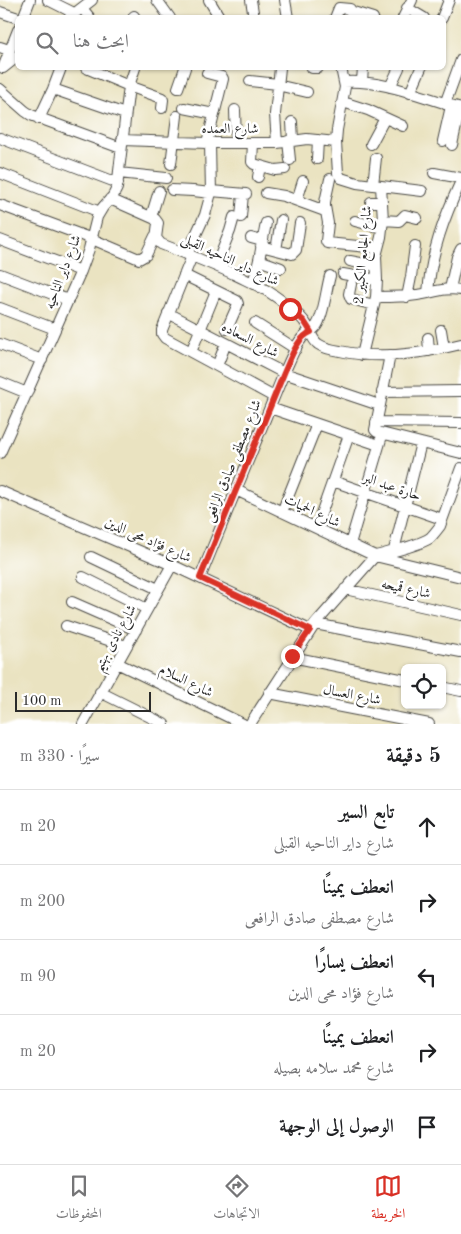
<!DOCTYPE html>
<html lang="ar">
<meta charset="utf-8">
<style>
:root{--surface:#fff;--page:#f2f2f2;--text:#202124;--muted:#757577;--line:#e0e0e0;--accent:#d93025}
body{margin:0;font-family:"Old Standard TT",Amiri,serif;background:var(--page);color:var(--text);direction:rtl}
.controls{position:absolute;right:15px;bottom:15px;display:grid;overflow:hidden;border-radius:8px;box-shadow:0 1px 4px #0004}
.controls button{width:45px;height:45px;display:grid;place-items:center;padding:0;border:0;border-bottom:1px solid var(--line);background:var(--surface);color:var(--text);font:25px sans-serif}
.scale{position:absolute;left:15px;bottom:12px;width:136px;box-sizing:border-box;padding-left:5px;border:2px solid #2b2b2b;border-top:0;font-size:14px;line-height:18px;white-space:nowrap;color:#2b2b2b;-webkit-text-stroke:4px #fff;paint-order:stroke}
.stop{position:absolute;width:15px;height:15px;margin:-11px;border:4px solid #d93025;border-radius:50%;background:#fff}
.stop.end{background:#d93025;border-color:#fff;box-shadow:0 1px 5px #0008}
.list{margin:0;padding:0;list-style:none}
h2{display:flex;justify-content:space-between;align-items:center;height:65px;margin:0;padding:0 20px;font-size:21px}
h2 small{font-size:16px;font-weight:400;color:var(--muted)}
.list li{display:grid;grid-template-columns:32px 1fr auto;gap:15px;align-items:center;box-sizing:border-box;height:75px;padding:0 20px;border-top:1px solid var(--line)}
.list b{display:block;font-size:19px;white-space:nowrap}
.list p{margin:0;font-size:16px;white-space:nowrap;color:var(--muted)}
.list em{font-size:16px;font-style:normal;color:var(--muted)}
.icon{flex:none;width:28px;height:28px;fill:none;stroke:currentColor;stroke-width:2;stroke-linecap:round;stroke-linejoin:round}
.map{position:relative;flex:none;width:461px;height:724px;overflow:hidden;direction:ltr}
.search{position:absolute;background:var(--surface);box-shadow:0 1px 4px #0004;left:15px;right:15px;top:15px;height:55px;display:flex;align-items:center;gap:12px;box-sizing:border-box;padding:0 18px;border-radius:8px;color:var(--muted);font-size:19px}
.sheet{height:440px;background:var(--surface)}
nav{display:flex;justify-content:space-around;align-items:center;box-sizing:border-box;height:70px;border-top:1px solid var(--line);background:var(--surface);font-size:14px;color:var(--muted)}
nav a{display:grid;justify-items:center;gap:2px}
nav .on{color:var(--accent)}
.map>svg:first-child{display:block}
</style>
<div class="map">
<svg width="461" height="724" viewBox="0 0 461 724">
<rect width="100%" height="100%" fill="#fff"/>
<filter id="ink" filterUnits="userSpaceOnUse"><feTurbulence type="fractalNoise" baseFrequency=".02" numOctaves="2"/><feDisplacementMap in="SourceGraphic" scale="10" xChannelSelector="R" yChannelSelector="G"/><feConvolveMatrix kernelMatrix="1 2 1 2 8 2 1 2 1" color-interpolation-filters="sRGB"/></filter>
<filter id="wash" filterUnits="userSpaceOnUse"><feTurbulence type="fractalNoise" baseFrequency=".0096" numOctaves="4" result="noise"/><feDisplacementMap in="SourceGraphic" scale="20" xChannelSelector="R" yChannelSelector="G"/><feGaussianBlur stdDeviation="1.12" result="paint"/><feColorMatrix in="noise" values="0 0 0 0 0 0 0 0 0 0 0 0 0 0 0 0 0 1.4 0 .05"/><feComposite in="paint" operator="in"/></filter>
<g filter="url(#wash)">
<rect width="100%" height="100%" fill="#eae3c1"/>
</g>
<g filter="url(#ink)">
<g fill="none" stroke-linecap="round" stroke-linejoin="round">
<defs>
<path id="minor" d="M48,0l26,13
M157,0l13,18
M209,0l11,18
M251,0l3,18
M285,0l3,18
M82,8l8,10
M407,8l17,10
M350,11l23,7
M0,12l18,6
M134,16l1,2
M70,17l22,-17
M23,18l7,-18
M335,18l4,-10 11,1
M403,18l9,-18
M442,18l7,-18
M0,47l9,3
M3,68l15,-38
M3,68l15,-12
M86,68l43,18 33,12 1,2 -1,8
M312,68h6
M341,68l4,19 -8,43 -1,12 2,31 3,5 16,5 65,8
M250,81l28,3
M362,81l1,-13
M344,82c38,-3 80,16 117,26
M277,85l30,7
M390,87l9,-19
M178,88l7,-20
M0,89l25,22 6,4 90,33
M53,89l72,25
M410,93l11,-25
M343,102l25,8 35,16
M445,104l16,-44
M184,108l30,6
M235,110l1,33
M39,119l14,-30 8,-21
M292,122l1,18
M0,138l118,45
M122,140l85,3h70l30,-4 29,3
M288,141l2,19
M443,141l8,-35
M207,143l16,-64 -1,-2 -15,-4
M253,143l-1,19 2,2 21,6 10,-1
M277,143l-2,-29 5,-46
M371,144l14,-26
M452,145l8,-37
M317,159l1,-19
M171,164l6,-48
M0,173l100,39
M119,173l47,5
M434,173l27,5
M258,177l2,-11
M330,179l-5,23v4l3,17 -2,18 1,2 51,5
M373,185l3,-27
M172,190l21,1 18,2
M211,191l35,3
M266,193l18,3 41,15
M110,199l45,20 3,4 -2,15 5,6c26,10 52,20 77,32 10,5 21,10 31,16 12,8 26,18 35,29 6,7 7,18 14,23 6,4 15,6 22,7 40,9 82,3 121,-7
M297,200l6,-19
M371,202h11
M0,205l92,34 47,20 7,-4 9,-19
M151,217l8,-26
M241,217l2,-23
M383,220l16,1 6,-6 12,3
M355,221l27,7
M251,238l11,3
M0,240l81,31
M261,246l31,8 4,-4 4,-27
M276,250l5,-30
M187,254l18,-39 6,-22 -1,-50
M192,256l-30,74v4l3,4 109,59
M259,260l22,8
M350,261l26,5
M216,266l14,-35 4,-14
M0,274l68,26
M343,274l34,6
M184,275l53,26 1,3 -11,25
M253,284l6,-24 7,-37
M351,284l-2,10 2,5 23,6
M450,289l7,-32 4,-8
M428,293c3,-41 16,-75 33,-112
M376,297c14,0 27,0 41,-2 15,-2 28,-8 44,-5
M407,297l4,-20 4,-31
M0,308l55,21
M168,313l116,60 95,32
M255,323l41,26
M441,330l3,18
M428,338l1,13
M0,344l42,16
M191,352l25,-61
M362,355l14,-58 1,-17 -1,-24 5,-19 2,-17 -2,-34
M390,355l-15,75 2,2 84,21
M217,366l9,-23
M0,382l27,11
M382,392l79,-1
M270,408l109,37
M376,422l85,1
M0,453l81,-182 8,-22 8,-32 6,-10 10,-11 4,-8 12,-102 6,-18
M333,481l109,38
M236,490l139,66 86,21
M0,491l172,74 138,65
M282,512l35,-88
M316,528l33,-93
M350,544l31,-105
M394,550l27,-107
M376,556c14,-4 42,-10 54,-18 4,-4 7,-8 10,-12l21,-58
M91,557l67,32
M83,577l64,32
M200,578l84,-205c5,-10 11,-27 18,-35 4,-6 11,-6 15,-13 7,-11 9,-35 13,-49
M345,589l116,26
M72,602l64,28
M315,624l146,28
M66,626l60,20
M292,657l113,23
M117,663l126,61
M442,687l19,4
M100,692l64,32
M269,693l160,31
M83,724l89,-159
M250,724l65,-100 60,-68"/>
</defs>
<use href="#minor" stroke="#484742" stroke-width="12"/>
<use href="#minor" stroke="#fff" stroke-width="10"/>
</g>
</g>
<g fill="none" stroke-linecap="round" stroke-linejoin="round" filter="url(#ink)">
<path stroke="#d93025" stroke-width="6" d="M290,309l14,12 7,11c-14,5 -21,28 -27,41l-84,205 110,52 -18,26"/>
</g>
<g text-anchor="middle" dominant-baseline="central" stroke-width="5" stroke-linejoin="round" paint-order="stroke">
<g font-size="14" fill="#2b2b2b" stroke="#fff">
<text x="230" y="129">شارع العمده</text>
<text transform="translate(363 255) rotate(-85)">شارع الجامع الكبير 2</text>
<text transform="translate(230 260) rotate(25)">شارع داير الناحيه القبلى</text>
<text transform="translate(63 272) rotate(-69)">شارع داير الناحيه</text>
<text transform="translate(250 340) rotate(27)">شارع السعاده</text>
<text transform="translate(233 461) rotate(-68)">شارع مصطفى صادق الرافعى</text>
<text transform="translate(392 487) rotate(19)">حارة عبد البر</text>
<text transform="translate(312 511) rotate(25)">شارع الحميات</text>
<text transform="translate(148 540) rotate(24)">شارع فؤاد محى الدين</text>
<text transform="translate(406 589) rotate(12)">شارع قميحه</text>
<text transform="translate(115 638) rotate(-61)">شارع نادى بهتيم</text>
<text transform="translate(186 681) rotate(26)">شارع السلام</text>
<text transform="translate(352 695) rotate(11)">شارع العسال</text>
</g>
</g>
</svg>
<div class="controls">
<button><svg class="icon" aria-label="locate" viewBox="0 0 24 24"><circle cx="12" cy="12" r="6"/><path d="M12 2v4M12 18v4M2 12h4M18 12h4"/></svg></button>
</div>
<div class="scale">100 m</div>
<div class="stop" style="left:290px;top:309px"></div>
<div class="stop end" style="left:292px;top:656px"></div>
<div class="search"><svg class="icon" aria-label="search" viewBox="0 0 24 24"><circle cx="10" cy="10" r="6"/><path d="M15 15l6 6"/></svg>ابحث هنا</div>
</div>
<section class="sheet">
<h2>5 دقيقة<small>سيرًا · 330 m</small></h2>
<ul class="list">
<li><svg class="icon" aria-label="ahead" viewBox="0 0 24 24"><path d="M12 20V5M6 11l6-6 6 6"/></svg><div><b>تابع السير</b><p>شارع داير الناحيه القبلى</p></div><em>20 m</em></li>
<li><svg class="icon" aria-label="right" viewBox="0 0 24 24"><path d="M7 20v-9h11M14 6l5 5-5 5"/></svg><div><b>انعطف يمينًا</b><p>شارع مصطفى صادق الرافعى</p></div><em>200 m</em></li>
<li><svg class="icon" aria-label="left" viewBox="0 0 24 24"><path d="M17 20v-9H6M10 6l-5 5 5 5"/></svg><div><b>انعطف يسارًا</b><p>شارع فؤاد محى الدين</p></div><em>90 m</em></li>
<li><svg class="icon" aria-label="right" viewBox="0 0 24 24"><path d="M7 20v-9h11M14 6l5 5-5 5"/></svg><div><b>انعطف يمينًا</b><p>شارع محمد سلامه بصيله</p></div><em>20 m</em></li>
<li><svg class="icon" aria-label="arrive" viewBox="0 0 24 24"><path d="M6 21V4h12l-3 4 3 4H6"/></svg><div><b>الوصول إلى الوجهة</b></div></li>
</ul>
</section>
<nav>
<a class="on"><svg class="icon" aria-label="map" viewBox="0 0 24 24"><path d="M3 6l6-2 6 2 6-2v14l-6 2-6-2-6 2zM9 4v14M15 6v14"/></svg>الخريطة</a>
<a><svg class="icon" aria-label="directions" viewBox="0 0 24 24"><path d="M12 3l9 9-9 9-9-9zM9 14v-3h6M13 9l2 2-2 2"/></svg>الاتجاهات</a>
<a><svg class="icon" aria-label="saved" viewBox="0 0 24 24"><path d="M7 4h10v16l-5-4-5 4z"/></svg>المحفوظات</a>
</nav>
